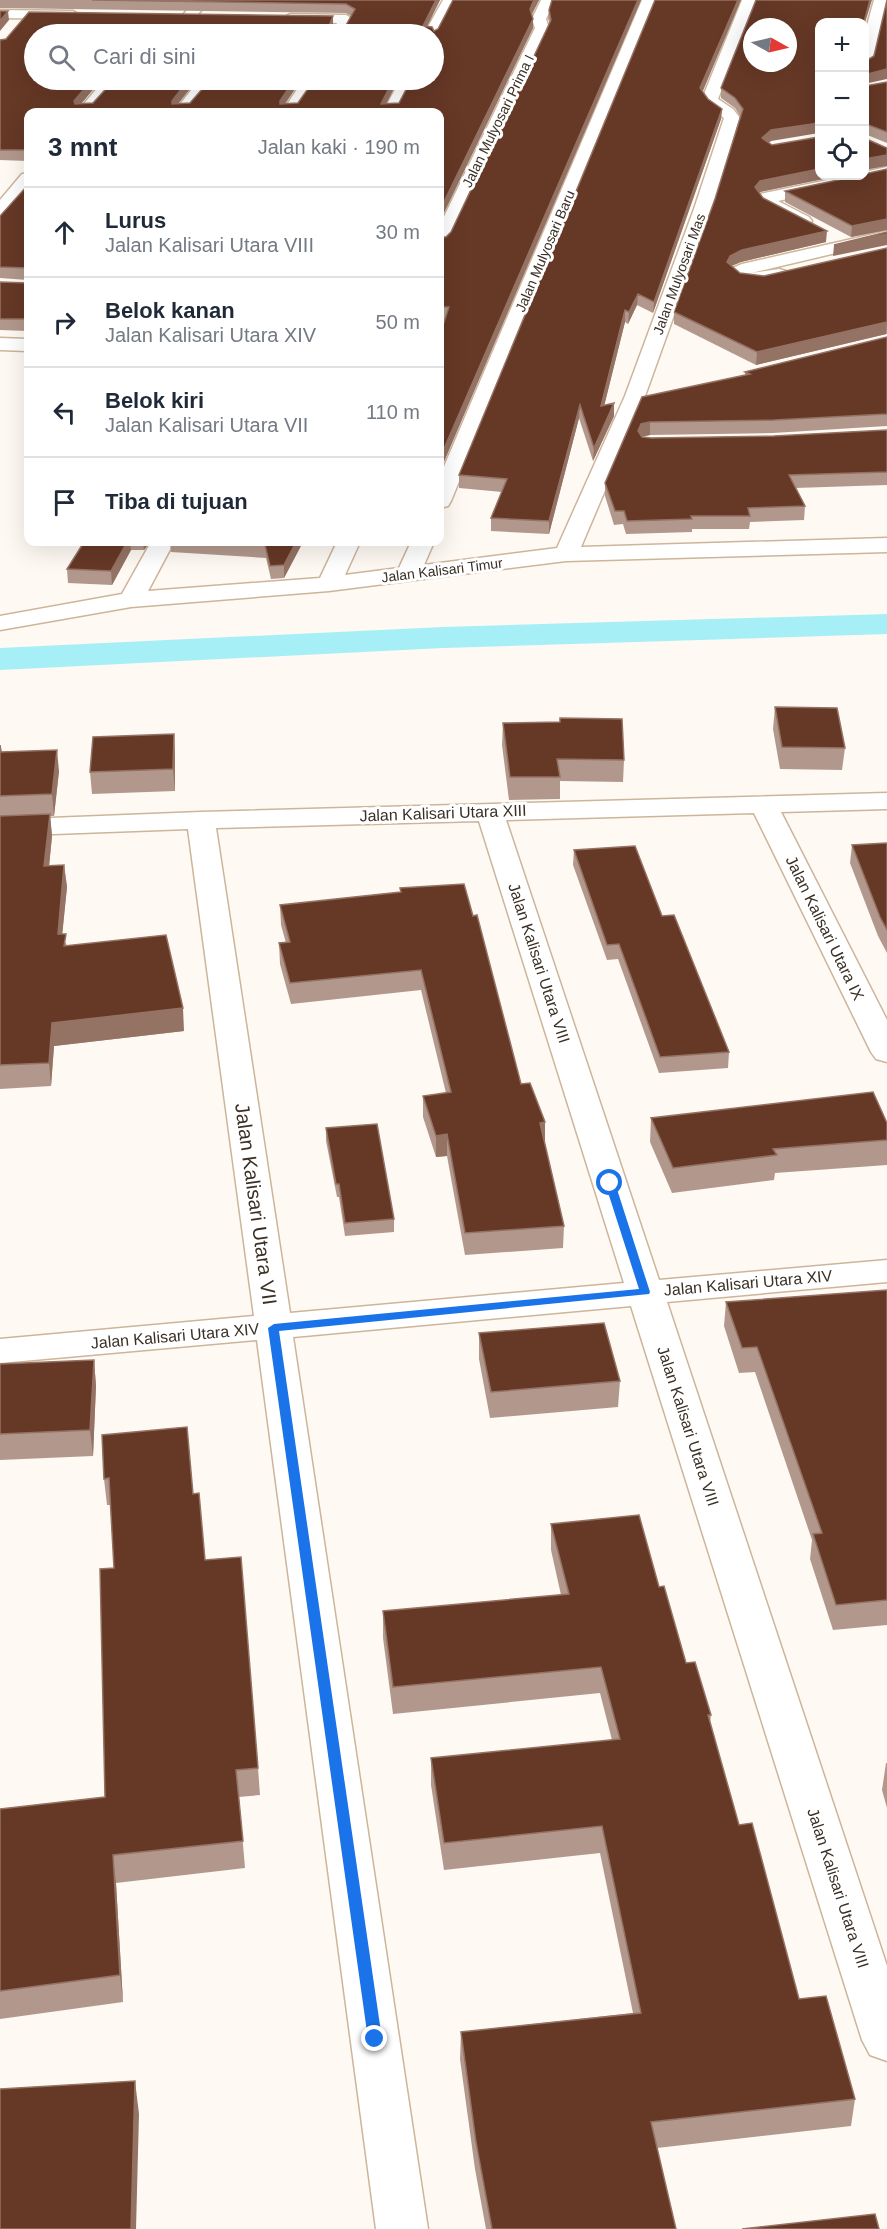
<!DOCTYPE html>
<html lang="id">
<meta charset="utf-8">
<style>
:root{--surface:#fff;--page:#f2f2f3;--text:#1f2937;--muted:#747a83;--line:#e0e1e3}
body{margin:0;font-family:Arial,sans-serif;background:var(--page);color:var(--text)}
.controls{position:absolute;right:18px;top:18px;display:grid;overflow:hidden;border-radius:12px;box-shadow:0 6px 24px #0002}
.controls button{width:54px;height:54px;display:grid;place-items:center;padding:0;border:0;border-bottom:2px solid var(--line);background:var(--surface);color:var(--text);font:30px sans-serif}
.compass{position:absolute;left:743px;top:18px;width:54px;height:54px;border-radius:50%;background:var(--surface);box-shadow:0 6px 24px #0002;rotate:98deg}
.stop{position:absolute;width:18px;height:18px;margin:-14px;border:4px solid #1a73e8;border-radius:50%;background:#fff}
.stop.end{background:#1a73e8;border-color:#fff;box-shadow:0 2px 6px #0008}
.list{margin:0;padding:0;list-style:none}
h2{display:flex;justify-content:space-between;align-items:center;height:78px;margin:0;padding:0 24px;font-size:26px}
h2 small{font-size:20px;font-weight:400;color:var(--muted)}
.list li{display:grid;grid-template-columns:39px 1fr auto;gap:18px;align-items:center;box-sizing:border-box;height:90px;padding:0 24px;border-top:2px solid var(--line)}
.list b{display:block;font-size:22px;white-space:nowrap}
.list p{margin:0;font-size:20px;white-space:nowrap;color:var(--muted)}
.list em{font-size:20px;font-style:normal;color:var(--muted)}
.icon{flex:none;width:33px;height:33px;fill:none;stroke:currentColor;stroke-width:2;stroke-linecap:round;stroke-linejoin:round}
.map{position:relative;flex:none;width:887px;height:2229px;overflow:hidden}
.search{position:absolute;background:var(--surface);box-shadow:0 6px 24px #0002;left:24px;top:24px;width:420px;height:66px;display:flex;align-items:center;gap:15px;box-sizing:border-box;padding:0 21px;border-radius:33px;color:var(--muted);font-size:22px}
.panel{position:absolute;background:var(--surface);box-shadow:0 6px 24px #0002;left:24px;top:108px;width:420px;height:438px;border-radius:12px}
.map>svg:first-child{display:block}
</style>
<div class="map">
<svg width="887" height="2229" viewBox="0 0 887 2229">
<rect width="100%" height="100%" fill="#fef9f3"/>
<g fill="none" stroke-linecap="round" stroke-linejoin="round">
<path fill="#a6eff7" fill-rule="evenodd" d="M887,614v20l-444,14 -443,22v-22l443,-21z"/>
<defs>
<path id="minor" d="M196,0h14l-17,20h-10l-2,-3z
M443,0h14l-21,37 -2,1v-4h-10z
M541,0h14l-9,19 3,9 -100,214 -3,4 -6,1v-22l95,-197 -3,-9z
M642,0h14l-205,501 -3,5 -8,2v-32z
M742,0h14l-38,99 15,10 7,9 -28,91 -67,187 -64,151 306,-9v14l-321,9 -237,30 -198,16 -131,23v-14l122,-22 29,-52h23l-26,49 172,-13 17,-36h23l-15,33 54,-7 12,-26h23l-10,23 133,-17 68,-152 69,-187 30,-91 -15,-10 -7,-9z
M874,0h13v3l-16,62 -7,4v-33z
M0,10l73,1 7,4 -7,4 -73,-1z
M290,14l56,1 7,4 -8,15h-14l6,-11 -52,-2 -2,-3z
M104,80h16l-28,32h-15z
M199,80h16l-26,32h-15z
M303,80h15l-22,32h-14z
M400,80h15l-18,32h-14z
M887,167v10l-109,24 31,16 3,4 -3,4 -6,1 -40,-19 -6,-9 3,-4 87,-18h17v-4z
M28,173v15l-22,27 -6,1v-16l22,-26z
M887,231v10l-136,32 28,-4 7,2 2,4 -2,4c-19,5 -45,12 -58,-6l2,-4 12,-5z
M0,338l28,1v12l-28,-1z
M887,793v16l-106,3 106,208v42l-11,-3 -5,-7 -117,-239 -248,7 153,460 228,-20v22l-220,20 220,664v95l-17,-6 -8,-15 -231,-734 -338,31 135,892h-52l-119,-889 -257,23v-24l254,-23 -66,-487 -188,7v-16l201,-8zM479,821l145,462 -334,30 -74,-485z"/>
</defs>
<use href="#minor" stroke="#cdb59a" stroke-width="3"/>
<use href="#minor" fill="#fff" fill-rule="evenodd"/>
</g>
<path fill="#b2988c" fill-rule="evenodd" d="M0,0h440l-13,27h5l2,4 4,-2 15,-29h86l-7,14 1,5v9l-93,193v-109h-412v49l-28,-1v-120l6,-1 23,-27 304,4v11h12l6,-11 -5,-3 -346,-5zM34,34h400v46h-23l-12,23 -13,1 12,-24h-84l-16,23 -13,1 16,-24h-91l-20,23 -12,1 19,-24h-83l-21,23 -12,1 20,-24h-67z
M552,0h89l-201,471 5,-152h-5v-82h6l5,-5 99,-209 -2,-4 1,-9z
M756,0l15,141 -3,2 51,33h19l-79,16 4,6 63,44 -85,20 -10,4 9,7 24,3 123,-28v86l-131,31 -82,-41v-12l41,-113 25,-83 -5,-8 -14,-10v-10z
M887,82v61l-22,-9v-48z
M703,92l5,7 14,10 -1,10 -68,194 -16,-8 -9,19 -3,-2 -21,83 10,11 -21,45 -14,-43 -30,116 -58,-3v-13l11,-26 -43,-4v-13z
M887,169v61l-36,7 -66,-35v-11z
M28,185v95l-28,-2v-62z
M28,281v50l-28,-1v-48l27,1z
M887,337v89l-114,7 -123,2 -8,2 9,1 123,-2 113,-6v55l-92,3 10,18 -1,14 -54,2 -1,7h-57v3l-66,2 -3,-10 -9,1 -9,-29v-13l37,-86 103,-22v-3z
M84,542h66l-6,8h-13l-19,35 -44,-2 -1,-14z
M170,542h133l-19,36 -13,1 -5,-21 -95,-6z
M775,707l70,41 -3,22 -62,-1 -7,-40z
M503,723l121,37 -1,22 -63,-1v18l-51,1 -7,-55z
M174,734l1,22v35l-83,3 -2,-22z
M0,745l2,7 57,19 -5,45h-4l2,20 -3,29h15l3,22 -5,47 5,12 117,85 -130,15 -3,40 -51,3z
M887,843v110l-9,-17 -28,-73 2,-18z
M574,850l88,66 67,136 -1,16 -69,5 -41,-114 -11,1 -34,-95z
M400,888l121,196 24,59 19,83 -1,22 -98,7 -18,-99 -11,1 -13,-40v-21l23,-3 -25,-103 -130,14 -11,-40 -1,-21h7l-5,-18 -1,-20 120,-13z
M651,1118l236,5v42l-112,8 -1,7 -102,13 -22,-51z
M326,1128l68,91v13l-49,4 -6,-39h-2l-11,-56z
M887,1290v335l-54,5 -23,-71 2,-19 -57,-168 -16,1 -15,-47 2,-24z
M479,1333l141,48 -2,26 -128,11 -11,-59z
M94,1360l2,26 -3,70 -93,4v-96z
M102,1435l91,59 12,66 53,208 2,27 -21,2 6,71 -129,15 7,119 -123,17v-210l105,-12 9,-229 -3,-63h-4l-3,-26z
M551,1524l108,63 27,76 25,52 -1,8 29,102 60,174 56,100 -4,27 -194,22 19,81h-190l-11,-60 -15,-110 1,-27 172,-19 -33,-160 -156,17 -13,-85v-27l181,-18 -12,-47 -207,21 -10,-76v-27l178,-16 -10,-45z
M886,1763h1v45l-5,-18z"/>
<path fill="#947264" d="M436,0h4l-17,34v-8z
M534,0h5l-9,18v-9z
M638,0h3l-201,471v-13z
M738,0h3l-41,98v-10z
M870,0h2l-8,26v-4z
M8,11l1,9 -9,11v-10z
M333,16v9l-3,9 -1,-8z
M533,19v9l-93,193v-11z
M887,69v10l-23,5v-9z
M92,80h9l-26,31 -1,-10z
M188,80h9l-25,31v-10z
M294,80h7l-21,31v-10z
M393,80h5l-16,32 -1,-8z
M722,109l-1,10 -68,194 1,-11z
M819,123v10l-48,8 -10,8 1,-11 9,-8z
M887,155v11l-23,4v-11z
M819,169v7h19l-78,16 -5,6v-11l5,-6z
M887,219v11l-36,7 1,-11z
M827,231l-1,11 -85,20 -12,5 -2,-5 3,-6 12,-6z
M887,234v11l-54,11 1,-11z
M638,294l-1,11 -9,19 1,-12z
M625,310v12l-24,97v-13z
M887,322l-1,12 -130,31 1,-13z
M614,403v13l-21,45 1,-13z
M580,405l-1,13 -30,116v-13z
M650,422v13l-10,2 -2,-6 3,-7z
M127,542h3l1,8 -19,35 -1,-14z
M143,542h7l-6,8z
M296,542h7l-19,36v-13z
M174,734l1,22v35l-2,-22z
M57,750l2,21 -5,45 -2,-22z
M50,814l2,22 -5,52 -3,-22z
M64,865l3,22 -7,70 -2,-23z
M183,1008l1,23 -130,15 -3,40 -2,-23 3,-40z
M545,1122v22l-5,-21z
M447,1134v22l-11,1v-21z
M94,1360l2,26 -3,70 -3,-26z
M113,1855l3,28 7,119 -3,-27z
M135,2081l4,33 -3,115h-5z"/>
<path fill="#663826" stroke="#947264" stroke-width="1.5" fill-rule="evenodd" d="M92,0h344l-13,26 9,1 2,4 4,-2 15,-29h81l-4,9 3,10 -93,191v-98h-412v38h-28v-110l6,-1 23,-27 304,4 -4,10 16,1 10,-18 -9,-5zM34,34h400v46h-23l-12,23 -18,1 12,-24h-79l-16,23 -18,1v-3l14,-21h-84l-20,23 -18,1v-3l16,-21h-74l-21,23 -18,1 -1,-3 18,-21h-58z
M552,0h86l-198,458v-124l9,-27h-9v-70h6l5,-5 100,-212 -2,-10z
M655,0h83l-38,88 8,11 14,10 -68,193 -16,-8 -9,18 -4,-2 -24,96 13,-3 -20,45 -14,-43 -31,116 -58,-3 16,-39 -48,-4z
M756,0h114l-6,22h-45v101l-48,7 -9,8 10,7 47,-8v32l-59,12 -5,6 8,11 64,33 -85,19 -12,6 -3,6 13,11 24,3 123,-28v74l-130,30 -83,-40 41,-113 28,-90 -8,-11 -14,-10zM752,27h36v36h-36z
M887,0v69l-23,6v-13l10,-6z
M0,11h8l-8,10z
M887,82v50l-21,-8 -2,1v-39h1z
M864,138l23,10v7l-23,4z
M887,169v50l-35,7 -67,-35 72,-15h7v-2z
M28,185v85l-1,-2 -27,-1v-51z
M887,232v2l-53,11z
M28,281v38h-28v-37l27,1z
M887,337v77l-113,6 -124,2 -9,2 -3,7 4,6 9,1 123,-2 113,-6v42l-98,3 16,31 -57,2 2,8h-59l1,3 -65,2 -3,-10h-9l-10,-28 37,-86 108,-23 -5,-2z
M84,542h43l-16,29 -44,-2z
M216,542h80l-12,23 -14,1 -5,-21z
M775,707l62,1 8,40 -63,-1z
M560,718l62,1 2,41 -67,-1 3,18h-50l-7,-54 57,-1z
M174,734l-1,35 -83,3 3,-35z
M0,745l1,7 56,-2 -5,44 -52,2z
M50,814l-6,52 20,-1 -6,69h8l-2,12 102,-11 17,73 -131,15 -3,40 -49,2v-249z
M887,843v87l-7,-13 -28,-72z
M635,846l27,70 12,-1 55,137 -69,5 -41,-113 -12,1 -33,-95z
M464,884l9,32 4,-1 44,169 9,-1 15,39 -5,1 24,103 -99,7 -18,-99 -11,2 -13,-40 28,-4 -30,-122 -131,13 -11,-40 11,-1 -10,-37 121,-13 -1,-4z
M873,1092l14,31v17l-114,9 4,6 -104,13 -22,-50z
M377,1124l17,95 -49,4 -6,-39h-3l-10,-56z
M887,1290v310l-51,5 -23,-71 9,-1 -65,-186 -15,1 -16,-46z
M604,1323l16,58 -129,11 -12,-59z
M94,1360l-4,70 -90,4v-70z
M187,1427l6,67 6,-1 6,67 36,-3 17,211 -22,2 7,71 -130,14 7,120 -120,16v-182l105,-12 -5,-228 14,-1 -5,-90 -5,1 -2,-44z
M639,1515l20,72 5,-1 22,77 9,-1 16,53h-3l31,110 13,-2 47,176 27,-3 29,103 -204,23 25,107h-184l-16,-87 -15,-110 180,-19 -39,-187 -158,17 -13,-85 189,-19 -19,-72 -208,20 -10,-76 186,-17 -18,-70z
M135,2081l-4,148h-131v-140z
M875,2214l4,15h-137z"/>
<path fill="#1a73e8" d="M610,1180l5,3 35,109 -1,2 -370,37 103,708 -2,5 -5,2 -5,-2 -2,-5 -100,-711 6,-4 365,-35 -34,-106z"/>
<g text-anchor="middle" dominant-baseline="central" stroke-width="6" stroke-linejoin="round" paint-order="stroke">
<g font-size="14" fill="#3a3026" stroke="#fff">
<text transform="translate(498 121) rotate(-64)">Jalan Mulyosari Prima I</text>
<text transform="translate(545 251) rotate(-67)">Jalan Mulyosari Baru</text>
<text transform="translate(679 274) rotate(-70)">Jalan Mulyosari Mas</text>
<text transform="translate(442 570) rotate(-7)">Jalan Kalisari Timur</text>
</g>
<g font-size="16" fill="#3a3026" stroke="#fff">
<text transform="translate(443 813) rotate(-2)">Jalan Kalisari Utara XIII</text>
<text transform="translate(825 928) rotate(64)">Jalan Kalisari Utara IX</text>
<text transform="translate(539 963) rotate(72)">Jalan Kalisari Utara VIII</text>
<text transform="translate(748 1283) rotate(-5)">Jalan Kalisari Utara XIV</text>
<text transform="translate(175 1336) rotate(-5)">Jalan Kalisari Utara XIV</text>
<text transform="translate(688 1426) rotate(72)">Jalan Kalisari Utara VIII</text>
<text transform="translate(838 1888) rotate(72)">Jalan Kalisari Utara VIII</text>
</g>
<g font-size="20" fill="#3a3026" stroke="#fff">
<text transform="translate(256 1204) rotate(82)">Jalan Kalisari Utara VII</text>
</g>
</g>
</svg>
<div class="controls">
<button>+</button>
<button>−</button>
<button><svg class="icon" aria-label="locate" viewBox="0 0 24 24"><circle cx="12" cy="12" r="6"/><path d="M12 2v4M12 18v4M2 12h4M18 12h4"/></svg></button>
</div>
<svg class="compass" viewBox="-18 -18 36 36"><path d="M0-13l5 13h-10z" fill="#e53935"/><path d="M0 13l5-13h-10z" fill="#747a83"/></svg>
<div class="stop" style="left:610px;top:1183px"></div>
<div class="stop end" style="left:375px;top:2039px"></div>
<div class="search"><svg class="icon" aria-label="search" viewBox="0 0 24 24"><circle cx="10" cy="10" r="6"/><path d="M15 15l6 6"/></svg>Cari di sini</div>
<section class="panel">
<h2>3 mnt<small>Jalan kaki · 190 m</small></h2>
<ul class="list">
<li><svg class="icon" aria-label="ahead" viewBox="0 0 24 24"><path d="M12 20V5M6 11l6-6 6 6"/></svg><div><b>Lurus</b><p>Jalan Kalisari Utara VIII</p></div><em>30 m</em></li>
<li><svg class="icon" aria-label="right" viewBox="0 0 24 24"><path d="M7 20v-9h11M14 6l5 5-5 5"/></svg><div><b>Belok kanan</b><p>Jalan Kalisari Utara XIV</p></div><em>50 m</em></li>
<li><svg class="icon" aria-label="left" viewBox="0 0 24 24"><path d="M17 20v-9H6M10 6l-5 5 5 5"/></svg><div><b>Belok kiri</b><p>Jalan Kalisari Utara VII</p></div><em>110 m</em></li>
<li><svg class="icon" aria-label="arrive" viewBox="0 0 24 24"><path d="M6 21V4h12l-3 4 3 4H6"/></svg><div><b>Tiba di tujuan</b></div></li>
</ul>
</section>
</div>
